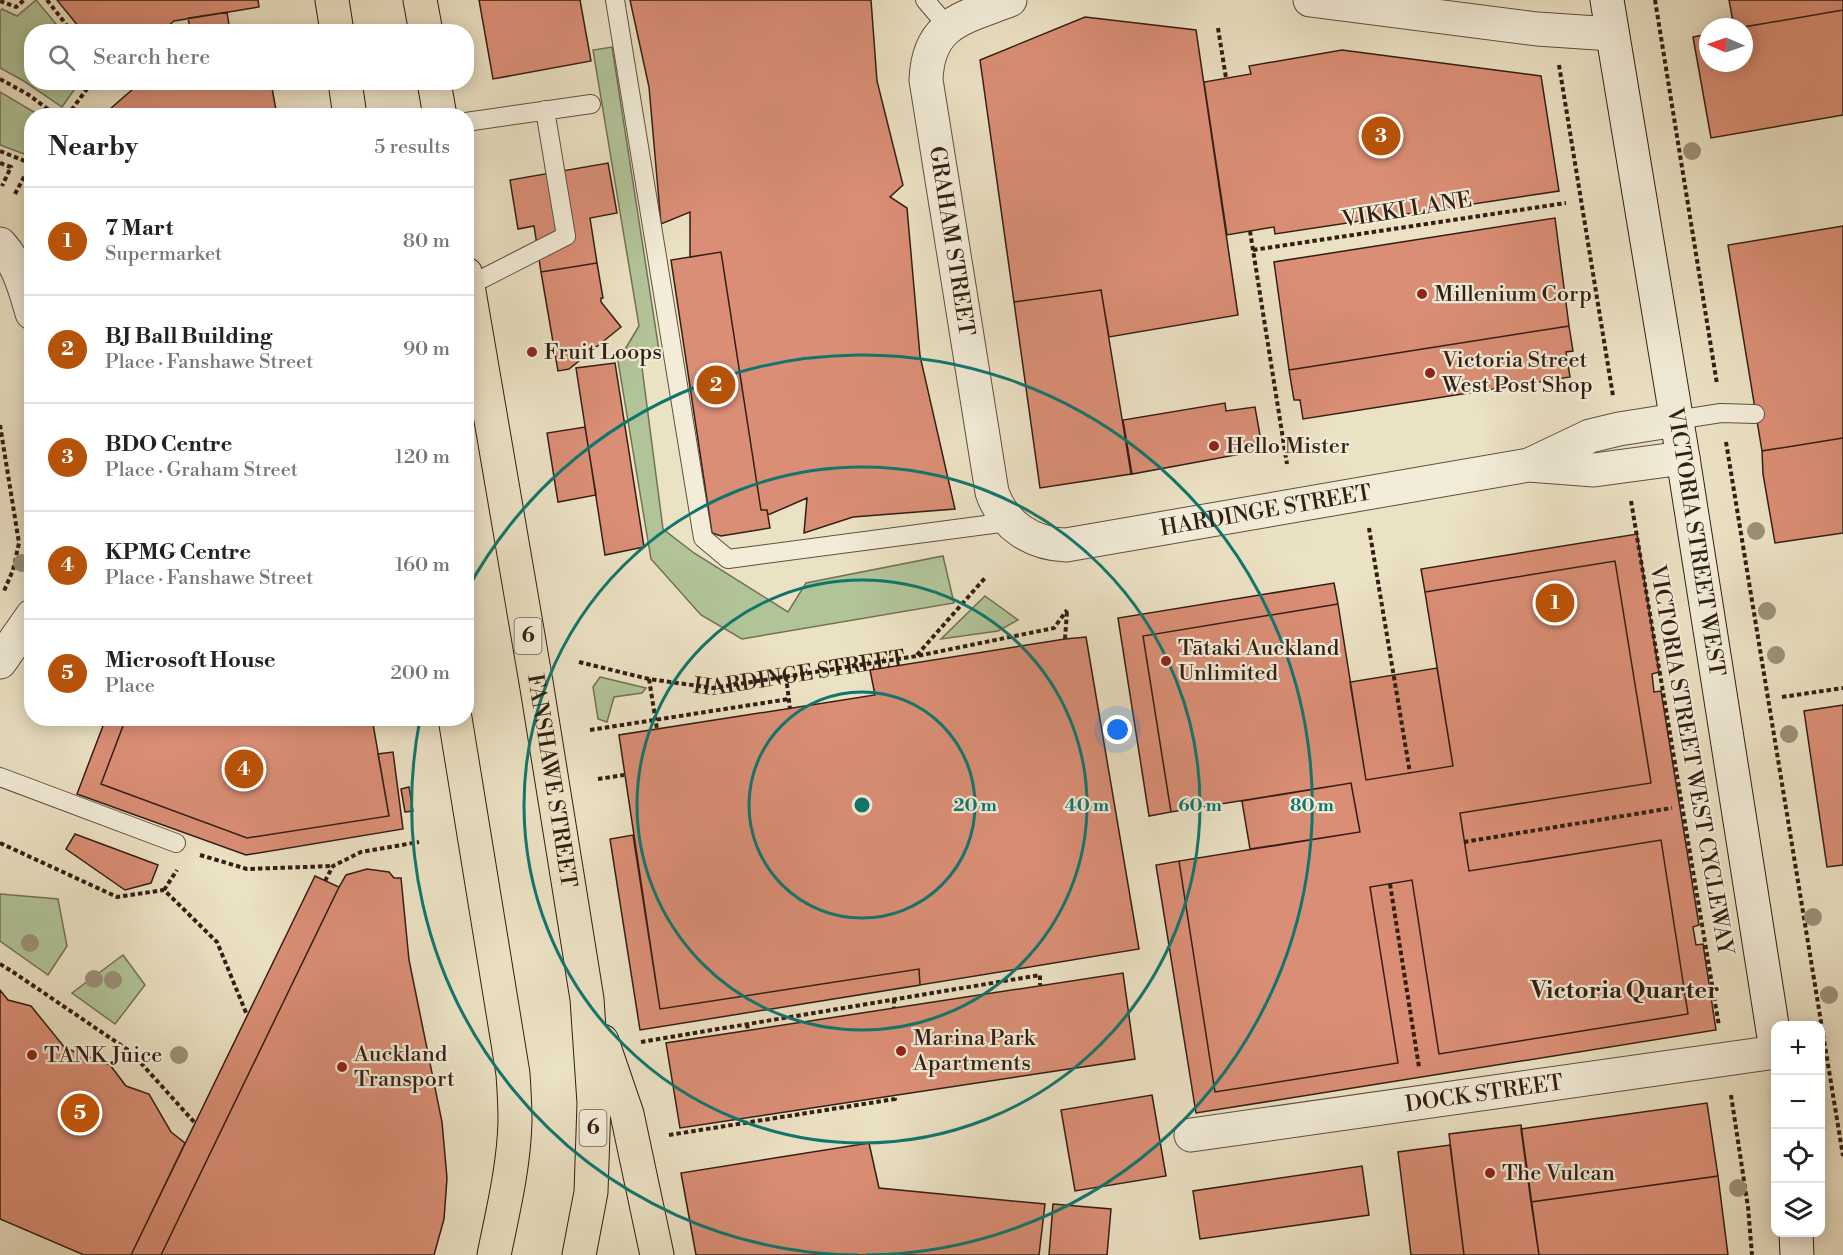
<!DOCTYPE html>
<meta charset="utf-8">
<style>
:root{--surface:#fff;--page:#f6f6f6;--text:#222;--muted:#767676;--line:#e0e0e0;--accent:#b45309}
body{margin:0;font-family:"Libre Bodoni",serif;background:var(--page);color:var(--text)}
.controls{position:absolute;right:18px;bottom:18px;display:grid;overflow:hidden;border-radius:12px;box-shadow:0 3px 15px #0003}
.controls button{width:54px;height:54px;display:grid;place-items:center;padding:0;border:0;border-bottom:2px solid var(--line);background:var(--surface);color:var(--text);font:30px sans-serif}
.compass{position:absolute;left:1699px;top:18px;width:54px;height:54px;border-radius:50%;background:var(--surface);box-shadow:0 3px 15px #0003;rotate:272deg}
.you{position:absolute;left:1118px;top:730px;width:21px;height:21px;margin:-15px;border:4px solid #fff;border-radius:50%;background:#1a73e8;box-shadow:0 0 0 9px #1a73e833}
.badge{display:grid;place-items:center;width:39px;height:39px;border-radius:50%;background:var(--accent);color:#fff;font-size:20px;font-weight:700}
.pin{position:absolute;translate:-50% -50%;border:3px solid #fff;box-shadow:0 2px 6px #0006}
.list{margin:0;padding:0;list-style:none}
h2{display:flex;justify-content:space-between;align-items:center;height:78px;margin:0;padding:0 24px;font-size:26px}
h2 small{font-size:20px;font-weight:400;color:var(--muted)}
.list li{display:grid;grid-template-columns:39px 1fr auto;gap:18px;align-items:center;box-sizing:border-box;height:108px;padding:0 24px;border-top:2px solid var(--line)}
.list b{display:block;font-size:22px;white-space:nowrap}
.list p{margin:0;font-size:20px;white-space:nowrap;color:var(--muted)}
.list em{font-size:20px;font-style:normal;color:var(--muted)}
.icon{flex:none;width:33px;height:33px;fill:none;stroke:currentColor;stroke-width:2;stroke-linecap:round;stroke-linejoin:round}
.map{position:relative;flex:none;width:1843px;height:1255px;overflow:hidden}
.search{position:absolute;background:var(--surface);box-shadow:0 3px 15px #0003;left:24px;top:24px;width:450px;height:66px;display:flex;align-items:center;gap:15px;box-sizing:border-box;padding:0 21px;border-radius:24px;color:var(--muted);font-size:22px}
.panel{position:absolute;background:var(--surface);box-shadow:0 3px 15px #0003;left:24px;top:108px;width:450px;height:618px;border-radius:24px}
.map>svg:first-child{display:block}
</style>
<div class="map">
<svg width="1843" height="1255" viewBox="0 0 1843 1255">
<rect width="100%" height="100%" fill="#ebe1c3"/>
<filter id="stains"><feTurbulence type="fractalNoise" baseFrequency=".00333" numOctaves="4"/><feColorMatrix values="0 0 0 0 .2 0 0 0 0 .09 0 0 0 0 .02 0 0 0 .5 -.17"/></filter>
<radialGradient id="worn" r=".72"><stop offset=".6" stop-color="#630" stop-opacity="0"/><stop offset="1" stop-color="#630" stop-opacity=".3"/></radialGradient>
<path fill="#b1c498" stroke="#727156" stroke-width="1.5" d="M36,0l26,31 -30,1v50l47,1 -17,24 -40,-27 -22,-12v-57l2,-2 15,7z
M612,47l48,310 -19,3 22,169 31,24 94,59 18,-29 137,-27 11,47 -212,36 -41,-24 -50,-56 -33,-198 21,-35 -46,-276z
M0,92l39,23 -7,1 -1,32 -4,7 -27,-10z
M985,596l33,24 -20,11 -57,8z
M600,677l46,11 -4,5 -28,4 -7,25 -9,-3 -5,-32z
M0,894l58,5 9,47 -19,29 -48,-34z
M123,955l22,30 -30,39 -43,-31z"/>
<path fill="#da8e75" stroke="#331e14" stroke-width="1.5" d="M57,0h201l1,7 -85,14 -13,11h-78z
M479,0h101l11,61 -98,18z
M630,0h241l6,81 26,104 -13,12 17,11 13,148 35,153 -102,8 -49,16 3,-35 -39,17 -1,-5h-6l-40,-258 -31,5v-45l-29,12 -12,-137z
M1729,0h114v10l-99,17h-10z
M1843,10v105l-132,23 -18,-101 15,-3v29h36v-36z
M227,12l3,20h-39l-3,-14z
M1085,17l111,13 42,285 -129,22 -8,-47 -87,12 -34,-242z
M1342,50l199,26 18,115 -284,43 -1,-7 -47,8 -23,-153 47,-8 -2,-8z
M141,82h130l6,34h-175z
M608,163l9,50 -27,5 7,45 -56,9 -7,-46 -16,3 -8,-49z
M1555,218l14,108 -280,44 -15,-108z
M1843,226v212l-81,13 -34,-206z
M721,252l40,258h6l3,18 -49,8 -9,-3 -41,-273z
M597,263l6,35h-2v4l20,25 -52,42 -11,2 -17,-99z
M1101,290l30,184 -91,14 -26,-186z
M1569,326l4,25 -7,1 4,25 -267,42 -3,-19h-6l-5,-30z
M615,363l29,184 -39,8 -29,-187z
M1225,403l1,8 29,-4 6,34 -10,2 1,9 -120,22 -9,-54z
M585,427l11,68 -38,7 -11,-69z
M1843,438v95l-68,10 -12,-69 -1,-23z
M1637,534l22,138 -7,2 2,18 7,-1 38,234 -6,2 3,18 7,-1 13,86 -520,83 -40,-248 23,-4 36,231 183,-29 -28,-176 42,-7 27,174 249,-40 -27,-174 -192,31 -9,-58 191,-30 -36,-222 -190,31 -4,-23z
M1615,561l36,222 -191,30 9,58 192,-31 27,174 -249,40 -27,-174 -42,7 28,176 -183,29 -36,-231 181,-29 -9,-49 -180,29 -28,-176 195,-32 28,176 87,-14 -28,-174z
M1334,583l4,21 -195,32 28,176 -22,4 -31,-198z
M1086,637l53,312 -219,36 -1,-16 -259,40 -41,-274 256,-40 -5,-25 195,-31z
M1437,668l16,98 -87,14 -16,-98z
M1843,705v160l-16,2 -23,-156z
M106,718h20l-25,66 146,54 142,-22 -11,-62 15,-2 10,77 -157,26 -169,-61z
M126,718h246l17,98 -142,22 -146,-54z
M1351,783l9,49 -110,17 -8,-48z
M409,787l4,24 -8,1 -4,-23z
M75,834l83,31 -7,18 -26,7 -59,-41z
M633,835l27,174 259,-40 1,16 -280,45 -30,-191z
M367,869l22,3 5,6h7l8,82 33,162 5,56 -3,41 -10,36h-273l178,-368 7,-12z
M315,876l24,11 -178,368h-30z
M1123,973l12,86 -455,69 -14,-85z
M0,990l8,10 23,6 34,42 45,17 16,21 23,8 22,38 14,11 -54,112h-47l-84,-36z
M1152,1095l14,81 -91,15 -14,-81z
M1707,1103l11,73 -187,26 -10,-73z
M1521,1125l18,130h-75l-15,-121z
M869,1143l10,45 166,16 -6,51h-343l-15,-82z
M1450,1145l14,110h-53l-13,-103z
M1362,1166l7,49 -169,24 -7,-48z
M1718,1176l10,79h-189l-8,-53z
M1053,1204l58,5 -4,46h-58z"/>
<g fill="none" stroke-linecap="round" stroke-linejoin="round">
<defs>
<path id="service" d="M615,0l88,538 25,21 280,-37
M925,0l23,27
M466,122l125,-18
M468,286l98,-50 -21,-126
M1676,420l45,-7 34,1
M0,777l176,66"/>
<g id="minor">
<path id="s2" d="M1010,0c-46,18 -82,22 -84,80l66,412c11,33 40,52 74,53l463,-80 65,5 89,-12"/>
<path d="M1310,0l227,29 75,5"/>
<path d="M0,244c19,21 24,42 32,69"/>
<path d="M1531,464l59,-28 29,-7 57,-9"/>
<path d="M0,662l32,-46"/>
<path id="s3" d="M1191,1135l585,-83"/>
</g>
<g id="secondary">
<path id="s4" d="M1607,0l76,458 93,592"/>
<path d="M1796,1232l1,23"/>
</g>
<g id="primary">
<path d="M332,0l5,32"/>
<path d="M420,0l6,32"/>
<path d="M345,82l5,34"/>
<path d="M434,82l6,34"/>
<path id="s5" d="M466,274l71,414 50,311 7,104 -3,89 -12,63"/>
<path d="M455,718l58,356c1,15 2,31 2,47 -1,45 -12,90 -21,134"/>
<path d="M602,1041l25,73 30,141"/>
</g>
</defs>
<use href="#service" stroke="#614f40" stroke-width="20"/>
<use href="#minor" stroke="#614f40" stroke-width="35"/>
<use href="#secondary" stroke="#331e14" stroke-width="35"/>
<use href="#primary" stroke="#331e14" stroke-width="35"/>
<g stroke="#331e14" stroke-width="4" stroke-dasharray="4.5 3" stroke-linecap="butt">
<path d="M47,0l25,32"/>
<path d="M1655,0l62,384"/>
<path d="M0,1l16,6 8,-7"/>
<path d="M1218,28l8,50"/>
<path d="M1559,65l54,331"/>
<path d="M0,79l29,16 28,21"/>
<path d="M67,116l25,-34"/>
<path d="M0,151l32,13"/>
<path d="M0,163l11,4 -9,19"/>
<path d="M15,194l16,-30"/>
<path d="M1250,231l37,233"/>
<path d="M1253,250l313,-47"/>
<path d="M0,425l19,118 -6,27 -9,21"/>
<path d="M1726,442l117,714"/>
<path d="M1631,501l88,525"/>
<path d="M1369,528l41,245"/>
<path d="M1065,639l2,-28"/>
<path d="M917,655l68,-77"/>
<path id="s1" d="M579,662l70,17 64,9 204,-32 137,-28 13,-18"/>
<path d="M786,676l4,33"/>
<path d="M649,679l8,50"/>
<path d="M1782,697l61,-9"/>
<path d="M590,730l199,-31"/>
<path d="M598,779l26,-4"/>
<path d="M1464,842l208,-34"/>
<path d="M0,843l117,54 47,-7 53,52 30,73"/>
<path d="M200,855l47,14 86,-3"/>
<path d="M325,881l8,-15 28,-14 58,-10"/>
<path d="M1390,884l29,183"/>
<path d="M164,890l13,-20"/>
<path d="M0,964l13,8 118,80 64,71"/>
<path d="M894,999v9"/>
<path d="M747,1024l1,6"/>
<path d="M641,1042l399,-67v10"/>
<path d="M1731,1095l17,112 4,48"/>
<path d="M669,1135l226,-36 -1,-3"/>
</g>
<use href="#service" stroke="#f2ecd8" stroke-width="18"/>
<use href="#minor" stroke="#f2ecd8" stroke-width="33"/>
<use href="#secondary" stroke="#f2ecd8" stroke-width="33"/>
<use href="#primary" stroke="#ebe1c3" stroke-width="33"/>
</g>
<g fill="#9b9179">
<circle cx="1692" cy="151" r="9"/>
<circle cx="1756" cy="531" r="9"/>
<circle cx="22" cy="563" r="9"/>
<circle cx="1767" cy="611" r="9"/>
<circle cx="1776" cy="655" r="9"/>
<circle cx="1789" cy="734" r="9"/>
<circle cx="1813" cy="917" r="9"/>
<circle cx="30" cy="943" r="9"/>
<circle cx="94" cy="979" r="9"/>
<circle cx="113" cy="980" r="9"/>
<circle cx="1829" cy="995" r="9"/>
<circle cx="179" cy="1055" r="9"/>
<circle cx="1738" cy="1188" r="9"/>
</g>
<g fill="none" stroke="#0f766e" stroke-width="3">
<circle cx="862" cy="805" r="113"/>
<circle cx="862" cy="805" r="225"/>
<circle cx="862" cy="805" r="338"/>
<path d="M858 1255A450 450 0 0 1 420 719M467 590A450 450 0 1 1 866 1255"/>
</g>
<g fill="#8f2418" stroke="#f2ecd8" stroke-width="2">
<circle cx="1422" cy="294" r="6"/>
<circle cx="532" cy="352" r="6"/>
<circle cx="1430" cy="373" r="6"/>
<circle cx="1214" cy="446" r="6"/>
<circle cx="1166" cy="661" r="6"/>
<circle cx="901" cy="1051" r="6"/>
<circle cx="32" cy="1055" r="6"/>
<circle cx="342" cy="1067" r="6"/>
<circle cx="1490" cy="1173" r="6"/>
</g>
<g text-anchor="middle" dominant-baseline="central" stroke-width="4.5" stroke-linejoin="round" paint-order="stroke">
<g fill="#f2ecd8" stroke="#6c5c4f" stroke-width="1.5">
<rect x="514.5" y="618" width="27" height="36" rx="4.5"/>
<rect x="579.5" y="1110" width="27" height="36" rx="4.5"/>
</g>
<g font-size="21" font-weight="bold" fill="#331e14">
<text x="528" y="636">6</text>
<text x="593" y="1128">6</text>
</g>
<g font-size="22" fill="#331e14" stroke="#f2ecd8">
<text transform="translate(1407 210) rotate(-9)">VIKKI LANE</text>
<text stroke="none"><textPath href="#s2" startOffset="290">GRAHAM STREET</textPath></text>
<text stroke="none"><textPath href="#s2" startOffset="844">HARDINGE STREET</textPath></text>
<text stroke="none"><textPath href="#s4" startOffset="549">VICTORIA STREET WEST</textPath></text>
<text stroke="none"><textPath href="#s1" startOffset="224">HARDINGE STREET</textPath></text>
<text transform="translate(1691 760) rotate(80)">VICTORIA STREET WEST CYCLEWAY</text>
<text stroke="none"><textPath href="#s5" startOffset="514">FANSHAWE STREET</textPath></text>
<text stroke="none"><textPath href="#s3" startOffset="296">DOCK STREET</textPath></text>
</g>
<g font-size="22" fill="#331e14" stroke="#f2ecd8" text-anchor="start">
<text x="1434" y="294">Millenium Corp</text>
<text x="544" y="352">Fruit Loops</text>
<text x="1442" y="360">Victoria Street<tspan x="1442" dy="25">West Post Shop</tspan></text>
<text x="1226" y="446">Hello Mister</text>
<text x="1178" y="648">Tātaki Auckland<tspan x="1178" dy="25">Unlimited</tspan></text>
<text x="913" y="1038">Marina Park<tspan x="913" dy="25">Apartments</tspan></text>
<text x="354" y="1054">Auckland<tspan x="354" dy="25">Transport</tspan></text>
<text x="44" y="1055">TANK Juice</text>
<text x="1502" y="1173">The Vulcan</text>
</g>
<g font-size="24" font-weight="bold" fill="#331e14" stroke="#f2ecd8">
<text x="1625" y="991">Victoria Quarter</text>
</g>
</g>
<circle cx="862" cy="805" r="9" fill="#0f766e" stroke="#f2ecd8" stroke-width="3"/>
<g font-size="18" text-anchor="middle" font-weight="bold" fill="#0f766e" stroke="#f2ecd8" stroke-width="4.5" stroke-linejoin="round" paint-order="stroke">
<text x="975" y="811">20 m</text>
<text x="1087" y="811">40 m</text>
<text x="1200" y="811">60 m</text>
<text x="1312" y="811">80 m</text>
</g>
<rect width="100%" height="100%" filter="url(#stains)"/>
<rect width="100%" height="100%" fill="url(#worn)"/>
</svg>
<div class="controls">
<button>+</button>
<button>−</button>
<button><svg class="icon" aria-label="locate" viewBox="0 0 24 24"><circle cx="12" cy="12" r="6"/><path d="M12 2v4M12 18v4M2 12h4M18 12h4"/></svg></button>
<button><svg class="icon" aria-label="layers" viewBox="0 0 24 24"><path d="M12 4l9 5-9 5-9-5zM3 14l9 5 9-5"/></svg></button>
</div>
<svg class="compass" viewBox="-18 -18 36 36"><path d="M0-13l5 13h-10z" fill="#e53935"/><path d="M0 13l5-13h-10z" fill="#767676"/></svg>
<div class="you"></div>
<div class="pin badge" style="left:1555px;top:603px">1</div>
<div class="pin badge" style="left:716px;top:385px">2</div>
<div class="pin badge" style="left:1381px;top:136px">3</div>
<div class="pin badge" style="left:244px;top:769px">4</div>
<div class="pin badge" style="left:80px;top:1113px">5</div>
<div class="search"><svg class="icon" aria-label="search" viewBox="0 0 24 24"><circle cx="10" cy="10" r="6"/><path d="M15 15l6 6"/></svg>Search here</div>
<section class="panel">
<h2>Nearby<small>5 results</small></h2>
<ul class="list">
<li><span class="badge">1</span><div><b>7 Mart</b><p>Supermarket</p></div><em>80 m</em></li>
<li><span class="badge">2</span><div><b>BJ Ball Building</b><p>Place · Fanshawe Street</p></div><em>90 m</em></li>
<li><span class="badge">3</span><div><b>BDO Centre</b><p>Place · Graham Street</p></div><em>120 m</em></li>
<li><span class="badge">4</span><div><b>KPMG Centre</b><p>Place · Fanshawe Street</p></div><em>160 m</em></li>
<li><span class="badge">5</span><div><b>Microsoft House</b><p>Place</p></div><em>200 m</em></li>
</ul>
</section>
</div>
